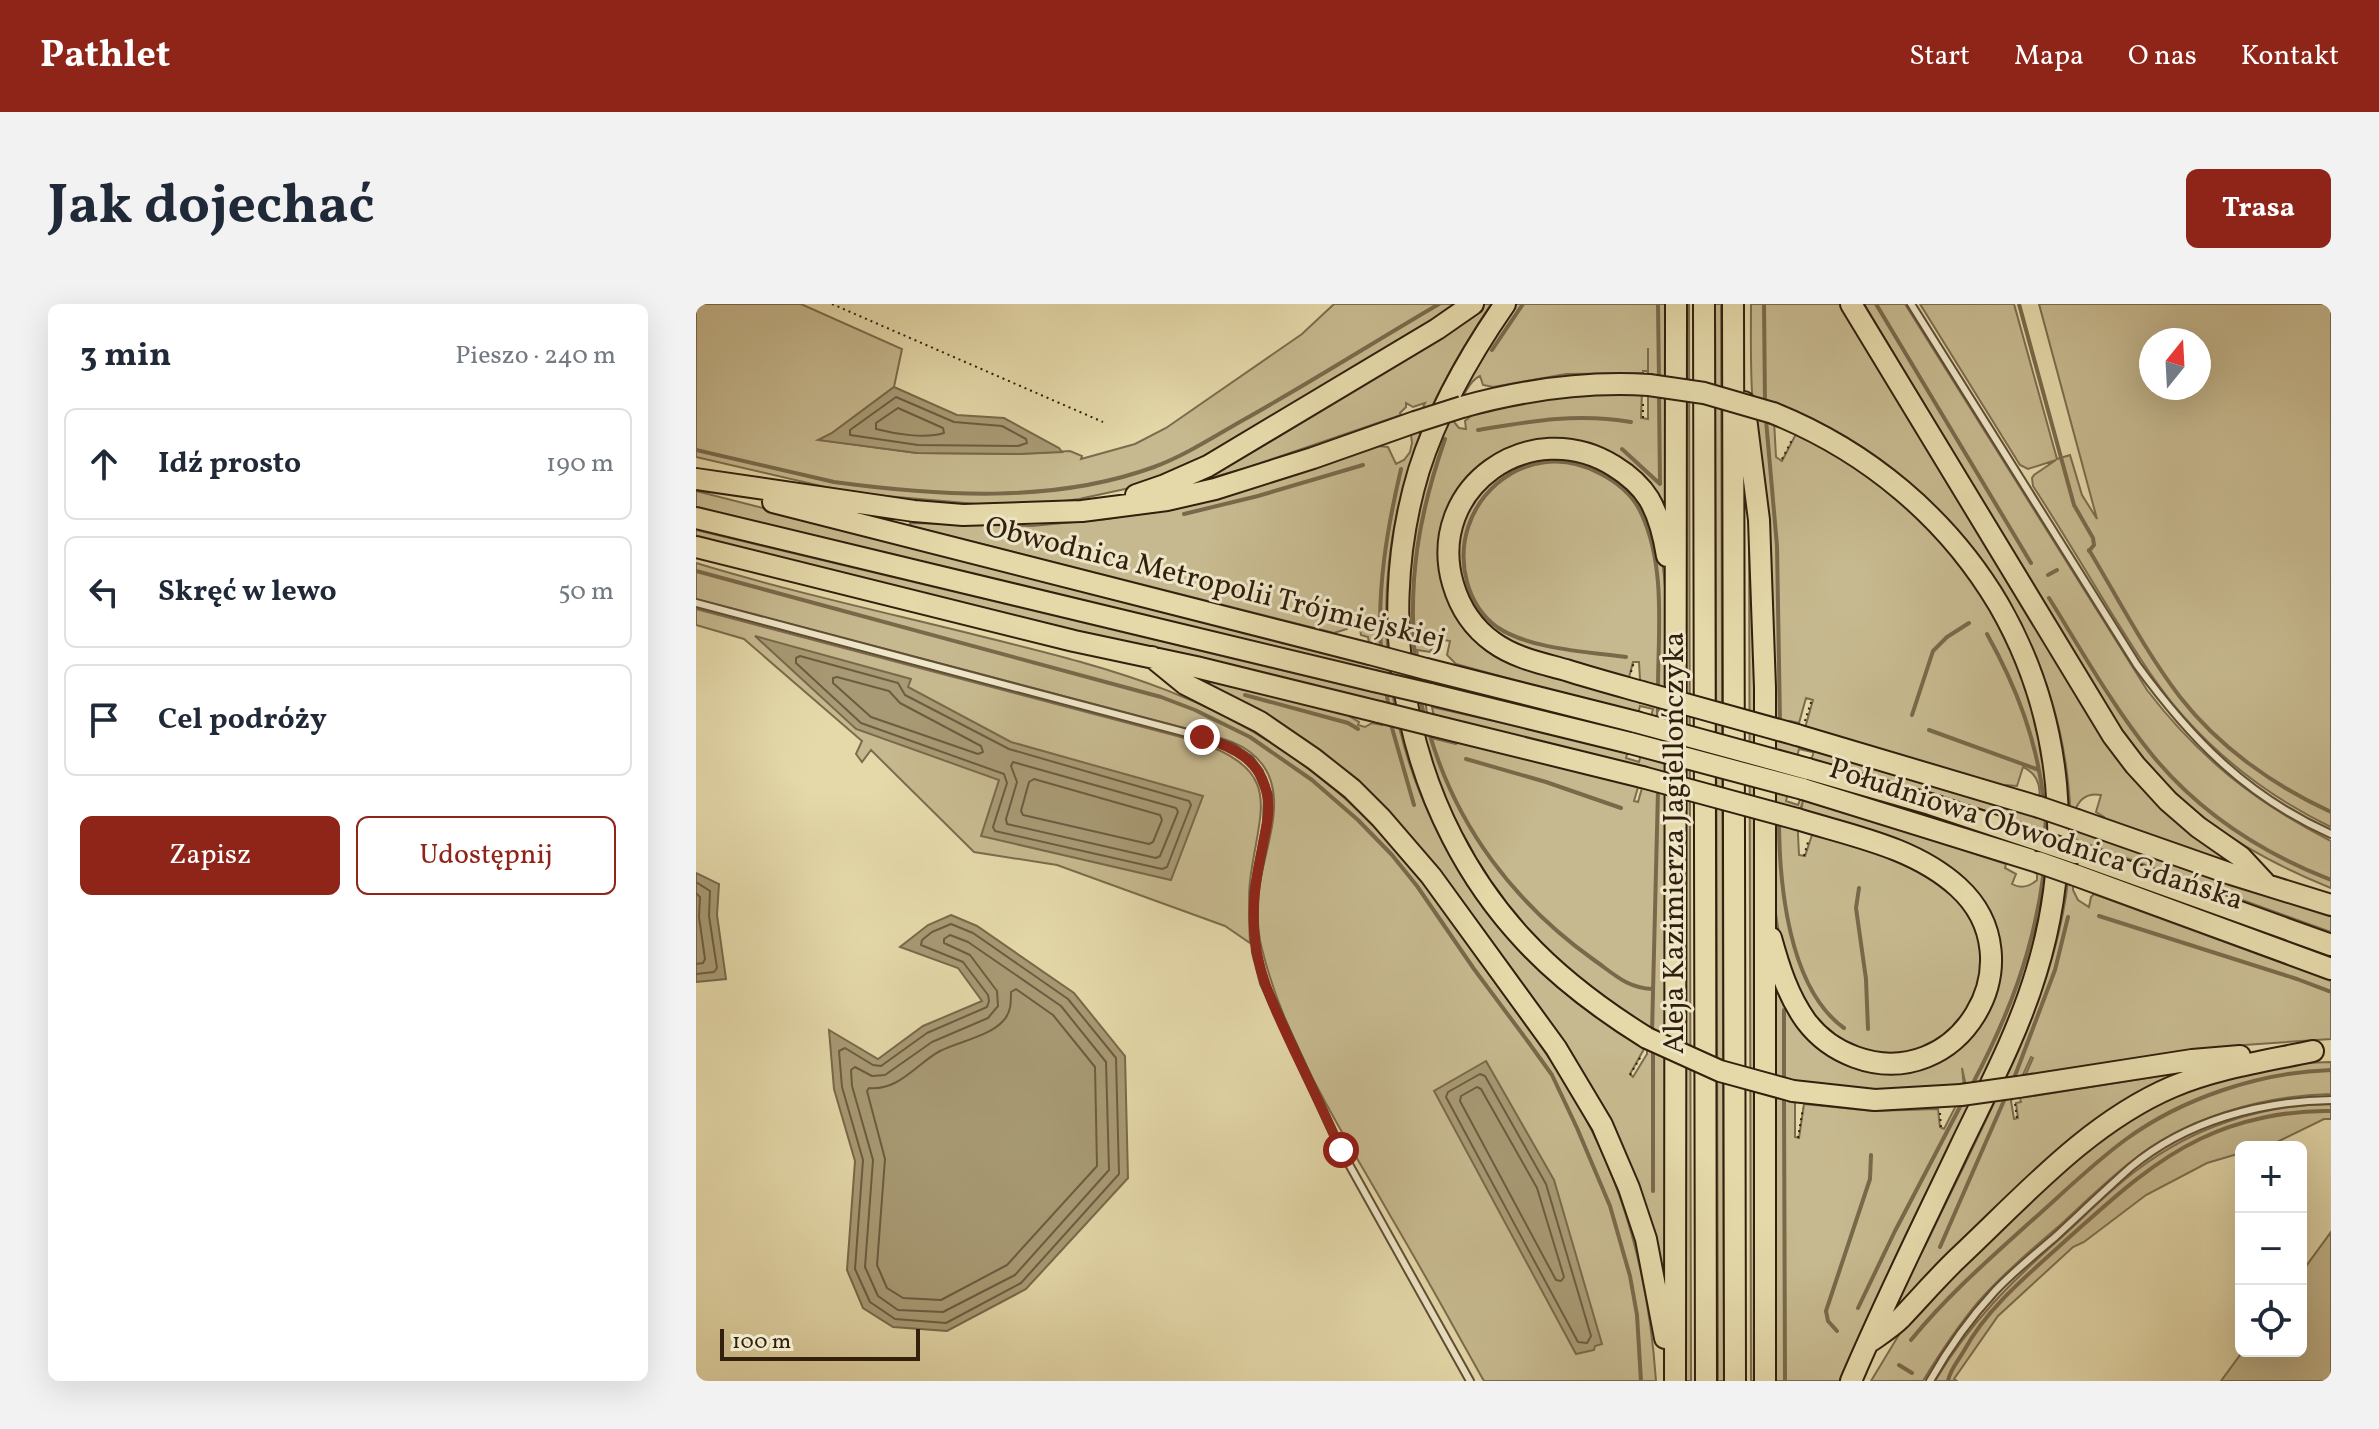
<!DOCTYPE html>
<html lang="pl">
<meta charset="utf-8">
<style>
:root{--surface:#fff;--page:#f2f2f3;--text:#1f2937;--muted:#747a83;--line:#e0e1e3;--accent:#8f2418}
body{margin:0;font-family:Vollkorn,serif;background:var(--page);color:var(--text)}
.controls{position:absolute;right:24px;bottom:24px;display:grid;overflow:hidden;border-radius:12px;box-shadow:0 8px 32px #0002}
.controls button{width:72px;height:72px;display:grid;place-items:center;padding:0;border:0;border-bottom:2px solid var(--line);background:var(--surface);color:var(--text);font:40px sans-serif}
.compass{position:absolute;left:1443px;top:24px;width:72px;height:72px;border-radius:50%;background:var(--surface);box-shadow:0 8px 32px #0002;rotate:18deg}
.scale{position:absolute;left:24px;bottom:20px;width:200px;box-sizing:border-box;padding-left:8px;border:4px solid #321f0c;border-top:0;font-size:22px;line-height:28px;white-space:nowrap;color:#321f0c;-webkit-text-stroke:6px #eee6c8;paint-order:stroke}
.stop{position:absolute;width:24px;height:24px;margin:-18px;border:6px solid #8f2418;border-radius:50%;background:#fff}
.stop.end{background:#8f2418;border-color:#fff;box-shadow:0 2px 8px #0008}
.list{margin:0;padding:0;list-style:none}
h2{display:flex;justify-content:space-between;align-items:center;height:104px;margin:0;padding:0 32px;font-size:34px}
h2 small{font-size:26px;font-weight:400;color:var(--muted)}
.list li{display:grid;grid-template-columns:52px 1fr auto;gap:24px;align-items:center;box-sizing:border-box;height:112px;margin:0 16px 16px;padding:0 16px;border:2px solid var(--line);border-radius:12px}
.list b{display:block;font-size:30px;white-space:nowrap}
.list em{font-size:26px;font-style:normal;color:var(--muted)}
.actions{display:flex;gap:16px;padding:24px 32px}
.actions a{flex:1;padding:18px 0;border:2px solid var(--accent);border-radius:12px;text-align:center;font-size:28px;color:var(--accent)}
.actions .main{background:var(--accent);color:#fff}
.icon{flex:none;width:44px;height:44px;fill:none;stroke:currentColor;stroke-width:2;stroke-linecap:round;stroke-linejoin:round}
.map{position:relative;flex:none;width:1635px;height:1077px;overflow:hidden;border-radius:12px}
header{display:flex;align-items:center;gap:48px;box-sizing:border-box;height:112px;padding:0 40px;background:var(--accent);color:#fff}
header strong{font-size:38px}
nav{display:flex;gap:44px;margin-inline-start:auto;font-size:28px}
.intro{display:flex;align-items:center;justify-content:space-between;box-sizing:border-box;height:192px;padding:0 48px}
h1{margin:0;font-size:56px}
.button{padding:20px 36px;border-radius:12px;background:var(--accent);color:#fff;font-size:28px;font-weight:700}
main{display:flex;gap:48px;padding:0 48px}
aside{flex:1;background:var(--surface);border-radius:12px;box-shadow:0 8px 32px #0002}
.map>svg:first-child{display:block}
</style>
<header>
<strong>Pathlet</strong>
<nav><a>Start</a><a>Mapa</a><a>O nas</a><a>Kontakt</a></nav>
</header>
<div class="intro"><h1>Jak dojechać</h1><a class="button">Trasa</a></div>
<main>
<aside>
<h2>3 min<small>Pieszo · 240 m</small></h2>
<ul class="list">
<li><svg class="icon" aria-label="ahead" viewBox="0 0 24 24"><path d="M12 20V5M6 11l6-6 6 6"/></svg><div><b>Idź prosto</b></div><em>190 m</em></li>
<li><svg class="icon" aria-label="left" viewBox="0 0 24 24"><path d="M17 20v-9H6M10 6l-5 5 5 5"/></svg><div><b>Skręć w lewo</b></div><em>50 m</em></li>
<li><svg class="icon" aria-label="arrive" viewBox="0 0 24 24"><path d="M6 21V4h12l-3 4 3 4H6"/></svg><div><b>Cel podróży</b></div></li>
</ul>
<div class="actions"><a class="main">Zapisz</a><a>Udostępnij</a></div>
</aside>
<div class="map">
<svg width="1635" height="1077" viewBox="0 0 1635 1077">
<rect width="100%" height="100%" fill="#e5d9aa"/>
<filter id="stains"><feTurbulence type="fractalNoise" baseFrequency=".0025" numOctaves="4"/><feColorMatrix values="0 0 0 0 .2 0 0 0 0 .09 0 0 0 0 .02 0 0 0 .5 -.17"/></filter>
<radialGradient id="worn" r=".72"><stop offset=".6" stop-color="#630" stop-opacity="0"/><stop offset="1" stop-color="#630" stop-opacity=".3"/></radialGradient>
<path fill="#c7b98f" stroke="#7c6c4e" stroke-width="2" fill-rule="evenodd" d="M0,0h105l101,45 -8,38 -62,46 -12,7 97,13 102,1 51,-3 12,5 -1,3 54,-15 31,-16 136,-94 32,-30h126l-236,144 -85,38 -60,13 -30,4 -72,1 -126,-11 -155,-36z
M784,0h11c-31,47 -60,96 -78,150 -79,236 21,471 231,595l-14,25 3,3 14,-23v-24c-193,-108 -282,-337 -223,-548 18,-65 53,-122 90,-178h155l-1,212 -3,-1c-61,-145 -264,-60 -219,74 8,24 23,47 45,62 40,25 104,34 150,46l-2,-35h-6l-5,19c-43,-11 -95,-17 -132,-44 -23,-17 -39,-43 -41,-72 -10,-109 139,-157 191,-60 13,26 17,55 19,83l1,689 -4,-1c-22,-118 -83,-210 -152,-306 -37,-51 -72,-103 -115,-149 -57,-62 -129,-111 -207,-144v-3l2,-1 159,39v4l10,6 -1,3 7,2 7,-4 10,2 -3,-17 -683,-169v-9l681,163 -3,-21 -678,-162v-19l676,172 -4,-26 -7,-2 -2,-11 -8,-7 -4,12 -13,4 -423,-107 -1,-3 122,3 75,-7 44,-7 115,-31 110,-38 1,3 11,1 8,17 8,-4 6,-8 2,-9 -1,-8 14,-32 -12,4 -7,-4v4l-6,6 1,2 -155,53 -53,15 -2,-1 248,-150zM952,44v71l-7,-1 1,-27c-59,0 -114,7 -172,21l1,4 -6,5 1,8 -7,-1 -5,-6c4,-14 12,-40 26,-46l3,9 10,2 73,-13 77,-1v-2h5zM748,336l6,1 -3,14 9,9 182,50 2,-8 13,3 -14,53 -13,-4 2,-7 -196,-44 3,15 187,46 1,-3 18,5 1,18 -4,14 -4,-1 5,-17 -181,-45 -2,5 -25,-6 -14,-88 13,2 3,-6z
M984,0h9l2,1077h-8z
M1019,0h6l3,1077h-6z
M1055,0h91l267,440c20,27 42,53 67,75 20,17 41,30 61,46l-2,2 -5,-1 -127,-45 1,-4 -8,-5 5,-17c-11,-2 -20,2 -25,13 -5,12 -3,65 -3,82l5,10 11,7 2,-10 3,-3 237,87v58l-87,6 -211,32 -1,-3 -7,2 8,-18 -2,-1 -20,44 3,18 4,-1 -2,-15 5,-1 -1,-4 172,-27 2,2 -59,26 -46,32 -147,135 -47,52h-3c4,-20 28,-61 38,-82 34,-71 70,-141 100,-214 18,-45 32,-92 38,-140 23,-209 -99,-406 -295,-480l3,55 6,4 15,-29c83,39 150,102 197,181 64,109 73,242 33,362 -20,61 -50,118 -77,176 -37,76 -75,152 -108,230h-71l-1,-417h4c8,30 21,58 45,78 52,46 133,29 165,-31 12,-22 15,-48 10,-71 -6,-26 -21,-49 -42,-65 -42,-34 -101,-44 -152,-59l3,-15 -4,12h-2l2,42 6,1 8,-24c48,14 105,26 142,63 66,68 5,176 -88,157 -43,-9 -69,-50 -81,-90 -14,-45 -13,-91 -13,-138 -1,-48 0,-97 -1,-145 0,-21 -2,-41 -3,-61 -1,-32 0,-64 -2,-97 -3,-38 -11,-76 -14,-114 -3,-34 -2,-69 -2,-103zM1110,394l7,2 -8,28 199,60 2,-3 11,1 6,-19c20,9 17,27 16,45l-223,-68 -5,17 121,32 106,35 -1,20 -231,-72 -1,6 232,73v25c-8,7 -16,9 -25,4l4,-10 -11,-6 1,-4 -205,-67 -3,8 -12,-4 13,-52 13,3 1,-6 -23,-7v-18l9,2zM1266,764l4,18 -22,43 -4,-2 -2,-18 -65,2 -69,-7 -5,34 -4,-1v-53c57,8 112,9 169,3z
M1168,0h41l242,386c52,68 108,112 184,151v47c-59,-24 -113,-53 -159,-98 -56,-56 -93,-128 -133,-195 -58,-97 -117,-194 -175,-291z
M1224,0h94l43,155 13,-4 12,40 15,24 -58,-215h292v523c-56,-27 -105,-63 -147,-110 -27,-30 -48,-65 -70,-100 -27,-44 -53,-88 -81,-131l-1,-8 2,-3 22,-15 -28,9 -8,-4zM1455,36h48v48h-48z
M1053,198l6,18 4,861h-8z
M0,259c95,29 192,50 288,74 134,33 241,60 350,152 69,58 119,134 171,207 31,43 63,86 86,133 40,79 59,164 65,252h-172c-31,-55 -61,-110 -93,-164 -49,-86 -105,-171 -129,-268 -6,-22 -5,-50 -1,-72 8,-42 30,-94 -11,-125 -12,-9 -26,-13 -39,-17l-515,-136z
M0,305l500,132c90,31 63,67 54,140 -2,20 -1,41 0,62l-25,-17 -168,-61 -83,-13 -103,-102 -9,12 -6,-8 6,-13 -118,-102 -48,-14z
M731,373l207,52 -2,6 -203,-49z
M1380,521l255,91v16l-255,-92z
M1380,556l255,93v8l-256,-94z
M1635,758v32c-71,2 -142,23 -199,67 -26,20 -49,43 -73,65 -28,24 -56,48 -80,75 -21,25 -39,52 -56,80h-52l32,-53 64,-69 127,-116 39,-28 70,-32 100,-20z
M1635,800v15h-7l-51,25 -10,3h-22v6l-34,10 -61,32 -62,47 -11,5 -75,69 -44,63 3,2h-22c35,-59 78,-101 129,-146 24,-22 47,-46 73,-65 56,-43 124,-65 194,-66z
M1635,928v149h-110l22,-30h58v-78z"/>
<path fill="#a89a74" stroke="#79694a" stroke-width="2" d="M198,83l63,28 47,3 55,30 3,4 -43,2 -102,-1 -99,-13 14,-7z
M59,332l156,43 -3,8 103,55 192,54 -32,84 -190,-44 18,-56 -143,-51z
M0,569l23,11 -2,31 9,64 -30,3z
M255,611l26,11 97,67 51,63 3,122 -102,111 -79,42 -54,-4 -30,-19 -16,-38 8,-109 -21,-72 -5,-59 49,29 45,-33 59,-25 -24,-33 -58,-21 28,-22z
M790,757l68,119 48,164 -7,2 -1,4 -18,4 -142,-263z"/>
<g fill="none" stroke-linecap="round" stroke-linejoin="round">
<path stroke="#6d5c40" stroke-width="2" d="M200,93l58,25 48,4 24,13 1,4 -9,3 -100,-1 -68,-10v-5z
M202,104l45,20 1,5c-19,6 -49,1 -68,-4v-6z
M104,352l98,27 7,12 104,54 180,52 2,4 -24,62 -5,2 -167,-38 -2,-4 14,-44 -3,-9 -143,-51 -65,-60v-5z
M141,373l52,14 11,12 81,43 2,6 -5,2 -107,-37 -38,-34v-5z
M317,458l163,46 2,4 -18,44 -4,2 -149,-34 -1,-5 11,-37 -6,-16z
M338,475l126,36 2,5 -9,22 -4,2 -126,-29 -2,-4 8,-29z
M0,578l14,9 -1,25 8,52 -3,4 -18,2
M0,589l4,4 -1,20 6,42 -2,4 -7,1
M255,620l22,9 95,66 48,59 3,116 -98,109 -75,40 -51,-4 -25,-17 -15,-33 8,-109 -21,-73 -3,-36 6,-3 28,17 8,1 46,-33 60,-26 2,-6 -1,-6 -25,-33 -42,-17 1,-5 10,-8z
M254,631l18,7 93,64 45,56 3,108 -94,105 -72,37 -45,-2 -20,-14 -13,-29 8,-107 -21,-74 -1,-16 4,-3 17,9 13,-1 47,-33 56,-24 10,-12 -1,-15 -27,-36 -26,-12v-4z
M320,685l37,26 42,52 2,99 -90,99 -66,35 -38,-2 -16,-10 -10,-23 8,-106 -18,-68 2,-3c30,3 47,-24 71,-37 18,-9 50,-15 63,-30 8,-8 8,-18 8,-29z
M784,770l5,2 61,108 45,152 -4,7 -9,-1 -132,-245 2,-5z
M781,783l4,2 56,99 27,89 -3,4 -5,-1 -96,-179 1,-5z"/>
<path stroke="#79694a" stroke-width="4" d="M962,0l1,78
M1068,0l1,99
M1180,0l155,259
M1323,0l55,201 19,33 1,7 -5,6
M796,46l31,-46
M1070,116l11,126 3,176
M782,126c54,-9 99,-17 153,-8
M926,145l38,35 -1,-90
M0,146l138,32c104,14 219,22 320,-15 32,-12 61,-31 91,-48 66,-37 129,-77 194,-115
M488,210l74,-18 105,-31
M1393,246c30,50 56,101 91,147 39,50 94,89 151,115
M0,267l465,126 34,13 55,27 62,43 46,40 34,35 25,31 57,83 55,74 23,32 25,53 33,78 20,70 7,39 4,66
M1352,271l9,-5
M1353,294c33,53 64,109 104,158 47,57 109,97 178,124
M1291,330c30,54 50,107 57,168
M685,345c-4,-61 6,-120 20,-180
M930,353c-38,-5 -97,-8 -129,-30 -15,-11 -25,-27 -30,-45 -21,-78 58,-149 132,-109 18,9 35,23 43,42 24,53 16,117 16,174
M719,357c-7,-82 3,-144 30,-222
M690,386l3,19
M549,391l103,28 10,6
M724,393l4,19
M1216,411l21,-64 14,-14 22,-14
M694,417l24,84
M962,417v-19
M1233,426l110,40
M733,428c27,94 85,171 165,228 20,14 33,28 58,29
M770,455l80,23 75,26
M1083,515c0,63 9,169 65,209
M1349,530l1,-19
M1163,584l-3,20 10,71 2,50
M1403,612l198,63 34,13
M1088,706v70
M956,729l6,-243
M957,746v141
M1317,777l42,-111 13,-53
M1276,781c37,-70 62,-135 72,-214
M1088,793l1,284
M1244,943l66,-151
M1162,1004l37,-77 67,-128
M1141,1027l-9,-10 -2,-10 44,-132 1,-24
M1215,1036c35,-43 76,-79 117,-116 32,-28 63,-59 97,-84 57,-42 136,-68 206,-70
M1203,1061l13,8
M1252,1077c2,-12 11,-21 17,-32 23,-42 64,-75 99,-107 43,-38 84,-78 136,-103 39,-19 88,-29 131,-28"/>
<defs>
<path id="lane" d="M1215,0l226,361c54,74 109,131 194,169
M0,299l506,134 29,10 19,13 9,12 9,23 -1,28 -13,70v36l2,23 8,31 77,167 129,231
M1234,1077c18,-32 40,-63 65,-90 18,-19 39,-36 59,-53 26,-24 51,-48 77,-71 55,-46 129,-66 200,-67"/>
<path id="highway" d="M809,0c-36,52 -67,106 -86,166 -49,161 -10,347 105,470 36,39 78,70 123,98
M1008,0l2,1077
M1037,0l2,1077
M1155,0l262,432 22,29 33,36 30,26 43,30 26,28
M1048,98l15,118 6,168v693
M766,103c61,-17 122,-26 187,-22
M1077,109c94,38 174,104 226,192 65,113 75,245 37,368 -18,60 -48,116 -75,172 -37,78 -76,156 -110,236
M0,175l218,32 49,4 119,-4 85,-11 48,-11 98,-31 102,-36
M440,191l29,-10 43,-19 229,-137 36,-25
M77,198l597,152
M0,214l678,163
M0,243l378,94 122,26 183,45
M456,353l33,27 75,38 54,37 38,30 29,29 50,58 125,172 46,77 27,63 17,51 19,99
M730,365l210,53
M946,388c-25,-7 -51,-14 -76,-22 -25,-7 -51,-12 -73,-28 -21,-15 -33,-34 -40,-58 -28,-97 78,-170 161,-118 13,8 27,20 35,33 10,17 15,38 18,57
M734,390l200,49
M739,422l207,51
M1101,431l242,72
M1112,465l122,35 108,36
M1107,485l235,73
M1381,516l154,54 100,31
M1380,549l255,92
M1379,571l256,94
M1075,634c8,29 17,58 35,83 12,16 30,29 49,36 103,38 184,-96 103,-170 -44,-40 -106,-51 -161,-68
M1322,783l174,-27 48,-4
M1097,787l82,9 86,-5
M1175,1037c10,-7 21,-14 29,-22 20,-21 38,-42 59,-62 65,-61 129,-134 213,-170 45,-19 94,-26 141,-36
M979,1077l1,-1077"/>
</defs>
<use href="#lane" stroke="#5f4e34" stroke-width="10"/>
<use href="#highway" stroke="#321f0c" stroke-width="24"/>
<path stroke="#321f0c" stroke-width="2" stroke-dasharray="2 4" stroke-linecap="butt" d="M136,0l271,118
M947,114v-16
M1086,155l10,-19
M935,368l3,-10
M1109,417l7,-22
M1108,552l4,-14
M934,771l11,-19
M1319,800l2,14
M1244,809l1,15
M1102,834l5,-30"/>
<use href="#lane" stroke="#eee6c8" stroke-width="6"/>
<use href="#highway" stroke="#e5d9aa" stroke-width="20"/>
<defs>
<path id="highway-bridge" d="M953,81l55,8 69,20
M719,118l47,-15
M674,350l56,15
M678,377l56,13
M946,388l155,43
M683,408l56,14
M940,418l172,47
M934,439l173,46
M946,473l155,42
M1343,503l38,13
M1342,536l38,13
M1342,558l37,13
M951,734l73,33 73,20
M1265,791l57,-8"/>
</defs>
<use href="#highway-bridge" stroke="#321f0c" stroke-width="24" stroke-linecap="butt"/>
<use href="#highway-bridge" stroke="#e5d9aa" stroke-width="20"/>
</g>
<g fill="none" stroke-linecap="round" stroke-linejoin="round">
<path stroke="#8f2418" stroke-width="10" d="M506,433c30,10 59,22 65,58 4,17 -2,37 -5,54 -6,27 -10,52 -8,80 2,44 22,82 40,121 16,33 32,67 47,100"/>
</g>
<g text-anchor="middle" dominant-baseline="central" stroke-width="6" stroke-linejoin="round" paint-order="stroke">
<g font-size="30" fill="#321f0c" stroke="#eee6c8">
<text transform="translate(519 280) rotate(14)">Obwodnica Metropolii Trójmiejskiej</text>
<text transform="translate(1340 531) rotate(18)">Południowa Obwodnica Gdańska</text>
<text transform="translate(979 539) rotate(-90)">Aleja Kazimierza Jagiellończyka</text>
</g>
</g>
<rect width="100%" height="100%" filter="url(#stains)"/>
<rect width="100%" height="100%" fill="url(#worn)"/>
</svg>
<div class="controls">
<button>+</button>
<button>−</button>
<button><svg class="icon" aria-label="locate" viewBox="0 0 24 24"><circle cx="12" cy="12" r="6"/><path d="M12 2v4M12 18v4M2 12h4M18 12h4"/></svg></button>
</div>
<svg class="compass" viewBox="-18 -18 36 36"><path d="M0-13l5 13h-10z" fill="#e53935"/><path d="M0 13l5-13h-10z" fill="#747a83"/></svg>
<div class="scale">100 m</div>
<div class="stop" style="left:645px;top:846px"></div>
<div class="stop end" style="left:506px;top:433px"></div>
</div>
</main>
